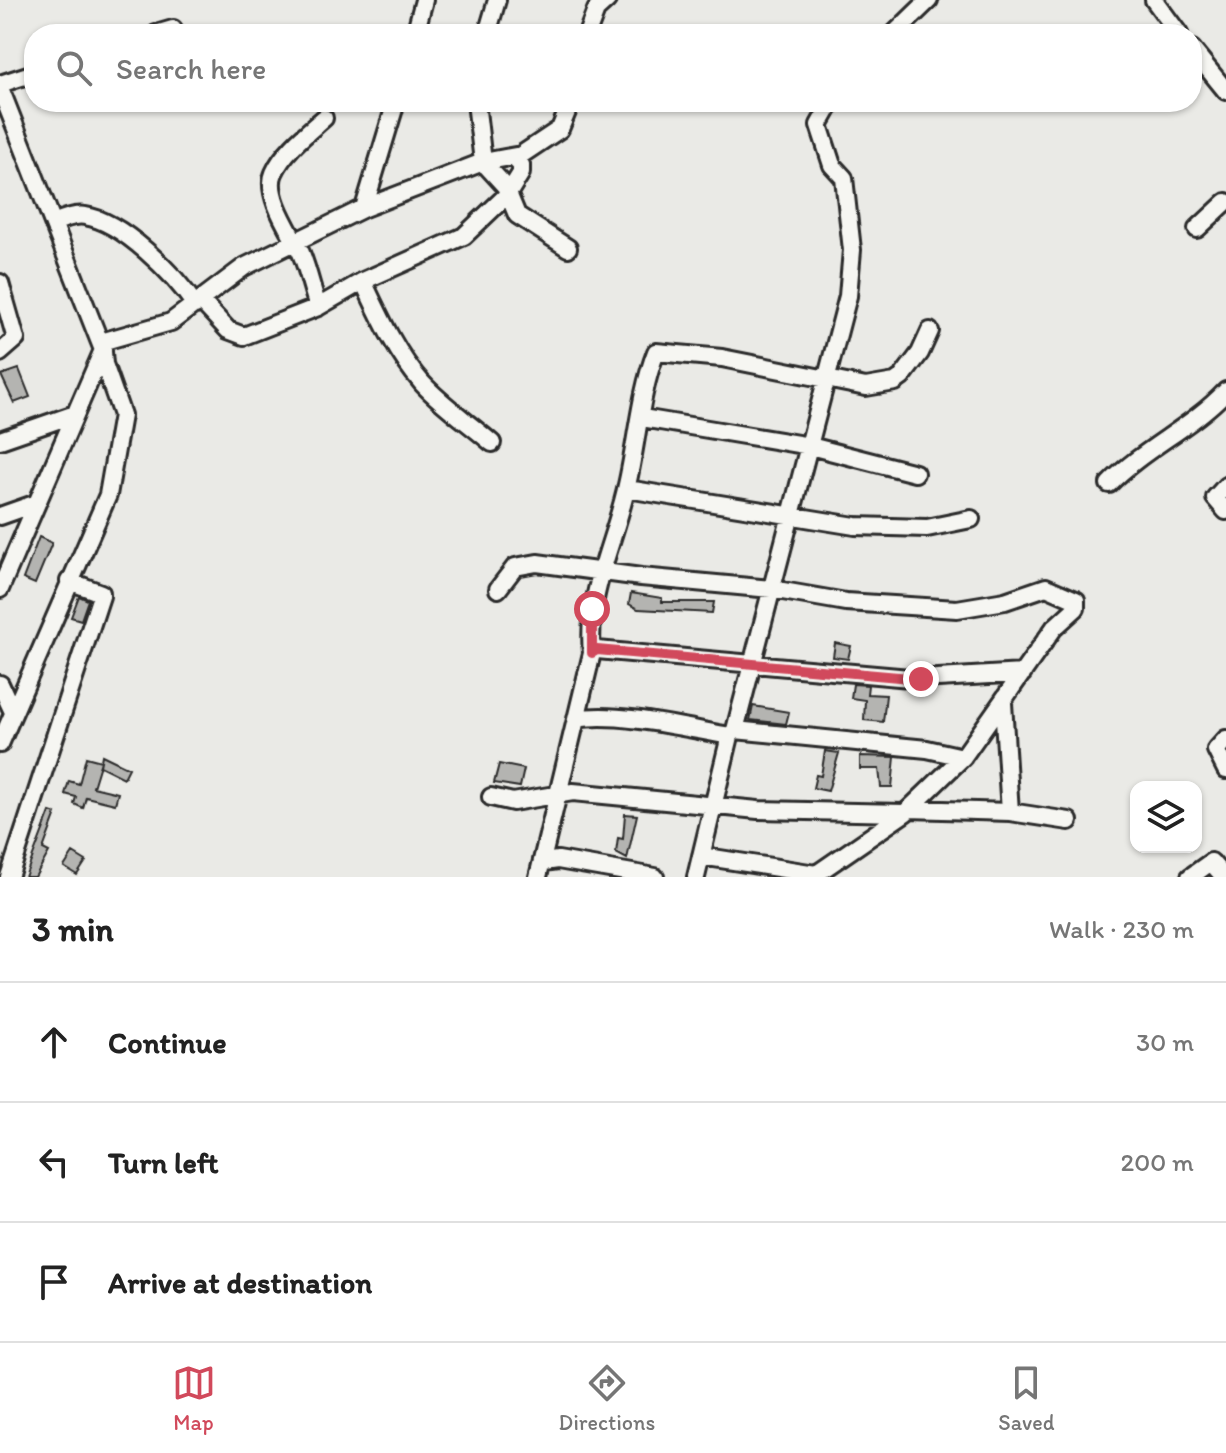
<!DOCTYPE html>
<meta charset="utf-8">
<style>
:root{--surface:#fff;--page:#f2f2f2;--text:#222;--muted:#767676;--line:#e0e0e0;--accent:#d1495b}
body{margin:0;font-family:Itim,sans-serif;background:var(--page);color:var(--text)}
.controls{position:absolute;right:24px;bottom:24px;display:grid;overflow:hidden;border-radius:16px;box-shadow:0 2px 6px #0004}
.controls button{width:72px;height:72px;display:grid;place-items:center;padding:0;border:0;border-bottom:2px solid var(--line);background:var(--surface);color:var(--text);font:40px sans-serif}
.stop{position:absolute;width:24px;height:24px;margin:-18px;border:6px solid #d1495b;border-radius:50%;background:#fff}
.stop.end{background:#d1495b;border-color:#fff;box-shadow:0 2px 8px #0008}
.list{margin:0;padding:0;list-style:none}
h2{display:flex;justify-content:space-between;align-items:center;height:104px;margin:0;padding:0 32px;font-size:34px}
h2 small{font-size:26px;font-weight:400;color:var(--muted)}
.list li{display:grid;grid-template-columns:52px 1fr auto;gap:24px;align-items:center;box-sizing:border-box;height:120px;padding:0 32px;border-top:2px solid var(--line)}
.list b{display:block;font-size:30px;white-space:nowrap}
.list em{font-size:26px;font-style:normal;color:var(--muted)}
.icon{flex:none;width:44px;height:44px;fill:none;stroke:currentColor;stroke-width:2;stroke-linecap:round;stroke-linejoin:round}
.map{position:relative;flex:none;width:1226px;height:877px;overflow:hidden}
.search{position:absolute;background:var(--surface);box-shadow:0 2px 6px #0004;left:24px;right:24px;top:24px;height:88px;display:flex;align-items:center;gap:20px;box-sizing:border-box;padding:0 28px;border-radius:32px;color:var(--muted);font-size:30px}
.sheet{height:464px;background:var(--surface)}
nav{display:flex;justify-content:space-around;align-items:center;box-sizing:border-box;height:112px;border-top:2px solid var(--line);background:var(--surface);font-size:22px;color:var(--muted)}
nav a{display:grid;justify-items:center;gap:4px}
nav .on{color:var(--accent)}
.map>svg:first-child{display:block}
</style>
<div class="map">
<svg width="1226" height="877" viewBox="0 0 1226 877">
<rect width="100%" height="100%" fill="#eaeae6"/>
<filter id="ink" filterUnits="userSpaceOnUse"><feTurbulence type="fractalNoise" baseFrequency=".0125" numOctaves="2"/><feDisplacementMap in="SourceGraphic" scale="16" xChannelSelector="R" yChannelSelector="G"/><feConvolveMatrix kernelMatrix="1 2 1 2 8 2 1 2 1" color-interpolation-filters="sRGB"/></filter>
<g filter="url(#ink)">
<path fill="#b4b4b1" stroke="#2b2b2b" stroke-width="2" d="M19,369l11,28 -16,6 -13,-28z
M39,537l13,6 -17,41 -12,-5z
M631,593l31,5v4h52l-2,11 -74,-4 -9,-5z
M79,596l9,4 -7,20 -10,-3z
M835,643l16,3 -3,13 -15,-2z
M853,684l15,1 -1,9 19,1 -3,27 -19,-2 1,-20 -14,-2z
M753,706l36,6 -3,12 -36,-4z
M825,751l14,2 -11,38 -15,-3 3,-13 5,1z
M102,755l27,13 -5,10 -24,-12z
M860,756l35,1 -3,30h-11l-2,-18h-19z
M86,757l15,4 -8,26 25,6 -3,11 -29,-7 -3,11 -9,-4 2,-7 -11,-3 4,-13 10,3z
M499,764l25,5 -4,18 -26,-4z
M50,812l6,2 -13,35 6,3 -14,25h-10z
M625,814l12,1 -10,44 -11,-6 2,-15 5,1z
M73,853l13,8 -9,14 -13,-8z"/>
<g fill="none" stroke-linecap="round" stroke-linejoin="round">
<defs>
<path id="minor" d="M1154,0l25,34
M156,34l17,-5
M415,34l9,-34
M487,34l10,-34
M587,34l9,-24 11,-10
M894,34l35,-34
M1192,49l34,42
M0,84l34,-11
M0,88l103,262 -103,239
M476,102l7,60 22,24 12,29 51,33
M364,208l32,-106
M54,223c9,-4 21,-9 31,-7 37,5 90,59 110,89
M1197,229l29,-27
M363,281c17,36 33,72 59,102 20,22 47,40 70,60
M0,283l16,56 -16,14
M201,301l27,29 16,6 74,-29 45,-26 101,-45 44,-42 13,-21v-8l-7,-7
M318,307c-6,-18 -10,-37 -17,-54 -9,-19 -37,-58 -27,-80 9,-21 33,-40 50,-55
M101,342l70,-20 73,-55 120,-59 119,-46 38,-7 39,-26 11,-27
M642,418l168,28 105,27
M0,440l75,-26
M1109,484c35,-36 82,-56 117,-93
M1226,486l-11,12 11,13
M627,489l228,37 72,2 44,-9
M0,516l37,-13
M498,589l17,-22 22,-4 104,14 130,12 75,13 111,7 48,-8 41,-14 30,13v8l-22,20 -91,129 -58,56 -93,64
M592,653l5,-3 324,29 102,-6
M0,684l13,28
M1003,703l7,109
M577,719c40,-8 112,10 153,17
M735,730l192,19 36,8
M1226,739l-10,11 10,20
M0,744l108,-249 14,-80 -18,-51 -1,-12
M491,797l22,5 60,-10 185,18 147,3
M909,809l101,3 59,9
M701,856l115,18
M544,862l14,-2 97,17
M9,877l92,-281v-3l-32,-12
M538,877l54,-224c-6,-60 23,-111 35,-168 10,-43 13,-92 29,-133l66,6 144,29 29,-5 7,-5 18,-24 10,-22
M696,877l34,-141 5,-6 113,-434 4,-46 -8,-72 -12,-13 -13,-40 13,-23
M1190,877l21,-15 13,15"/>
</defs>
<use href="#minor" stroke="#2b2b2b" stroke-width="22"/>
<use href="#minor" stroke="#f6f6f2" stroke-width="16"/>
</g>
</g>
<g fill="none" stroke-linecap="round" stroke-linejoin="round" filter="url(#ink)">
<path stroke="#d1495b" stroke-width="10" d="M592,609v44l5,-3 324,29"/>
</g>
</svg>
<div class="controls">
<button><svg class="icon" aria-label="layers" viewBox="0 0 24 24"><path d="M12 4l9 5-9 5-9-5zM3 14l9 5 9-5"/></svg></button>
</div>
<div class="stop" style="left:592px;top:609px"></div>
<div class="stop end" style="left:921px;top:679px"></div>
<div class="search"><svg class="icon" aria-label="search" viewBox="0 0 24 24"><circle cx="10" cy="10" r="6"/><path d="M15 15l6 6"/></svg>Search here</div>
</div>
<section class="sheet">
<h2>3 min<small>Walk · 230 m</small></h2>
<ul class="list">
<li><svg class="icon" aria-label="ahead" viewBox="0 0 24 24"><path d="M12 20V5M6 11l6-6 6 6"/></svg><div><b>Continue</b></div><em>30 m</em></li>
<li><svg class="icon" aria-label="left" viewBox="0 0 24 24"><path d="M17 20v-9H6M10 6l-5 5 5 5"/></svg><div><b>Turn left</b></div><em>200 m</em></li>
<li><svg class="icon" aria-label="arrive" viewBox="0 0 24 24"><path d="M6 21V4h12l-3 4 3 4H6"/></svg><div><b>Arrive at destination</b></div></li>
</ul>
</section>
<nav>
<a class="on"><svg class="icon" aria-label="map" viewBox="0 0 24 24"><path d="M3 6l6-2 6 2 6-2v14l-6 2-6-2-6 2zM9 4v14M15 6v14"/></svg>Map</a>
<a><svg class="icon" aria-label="directions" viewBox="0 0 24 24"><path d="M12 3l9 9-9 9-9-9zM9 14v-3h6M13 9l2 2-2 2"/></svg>Directions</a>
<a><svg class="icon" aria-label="saved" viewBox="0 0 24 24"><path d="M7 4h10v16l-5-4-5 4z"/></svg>Saved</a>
</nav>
